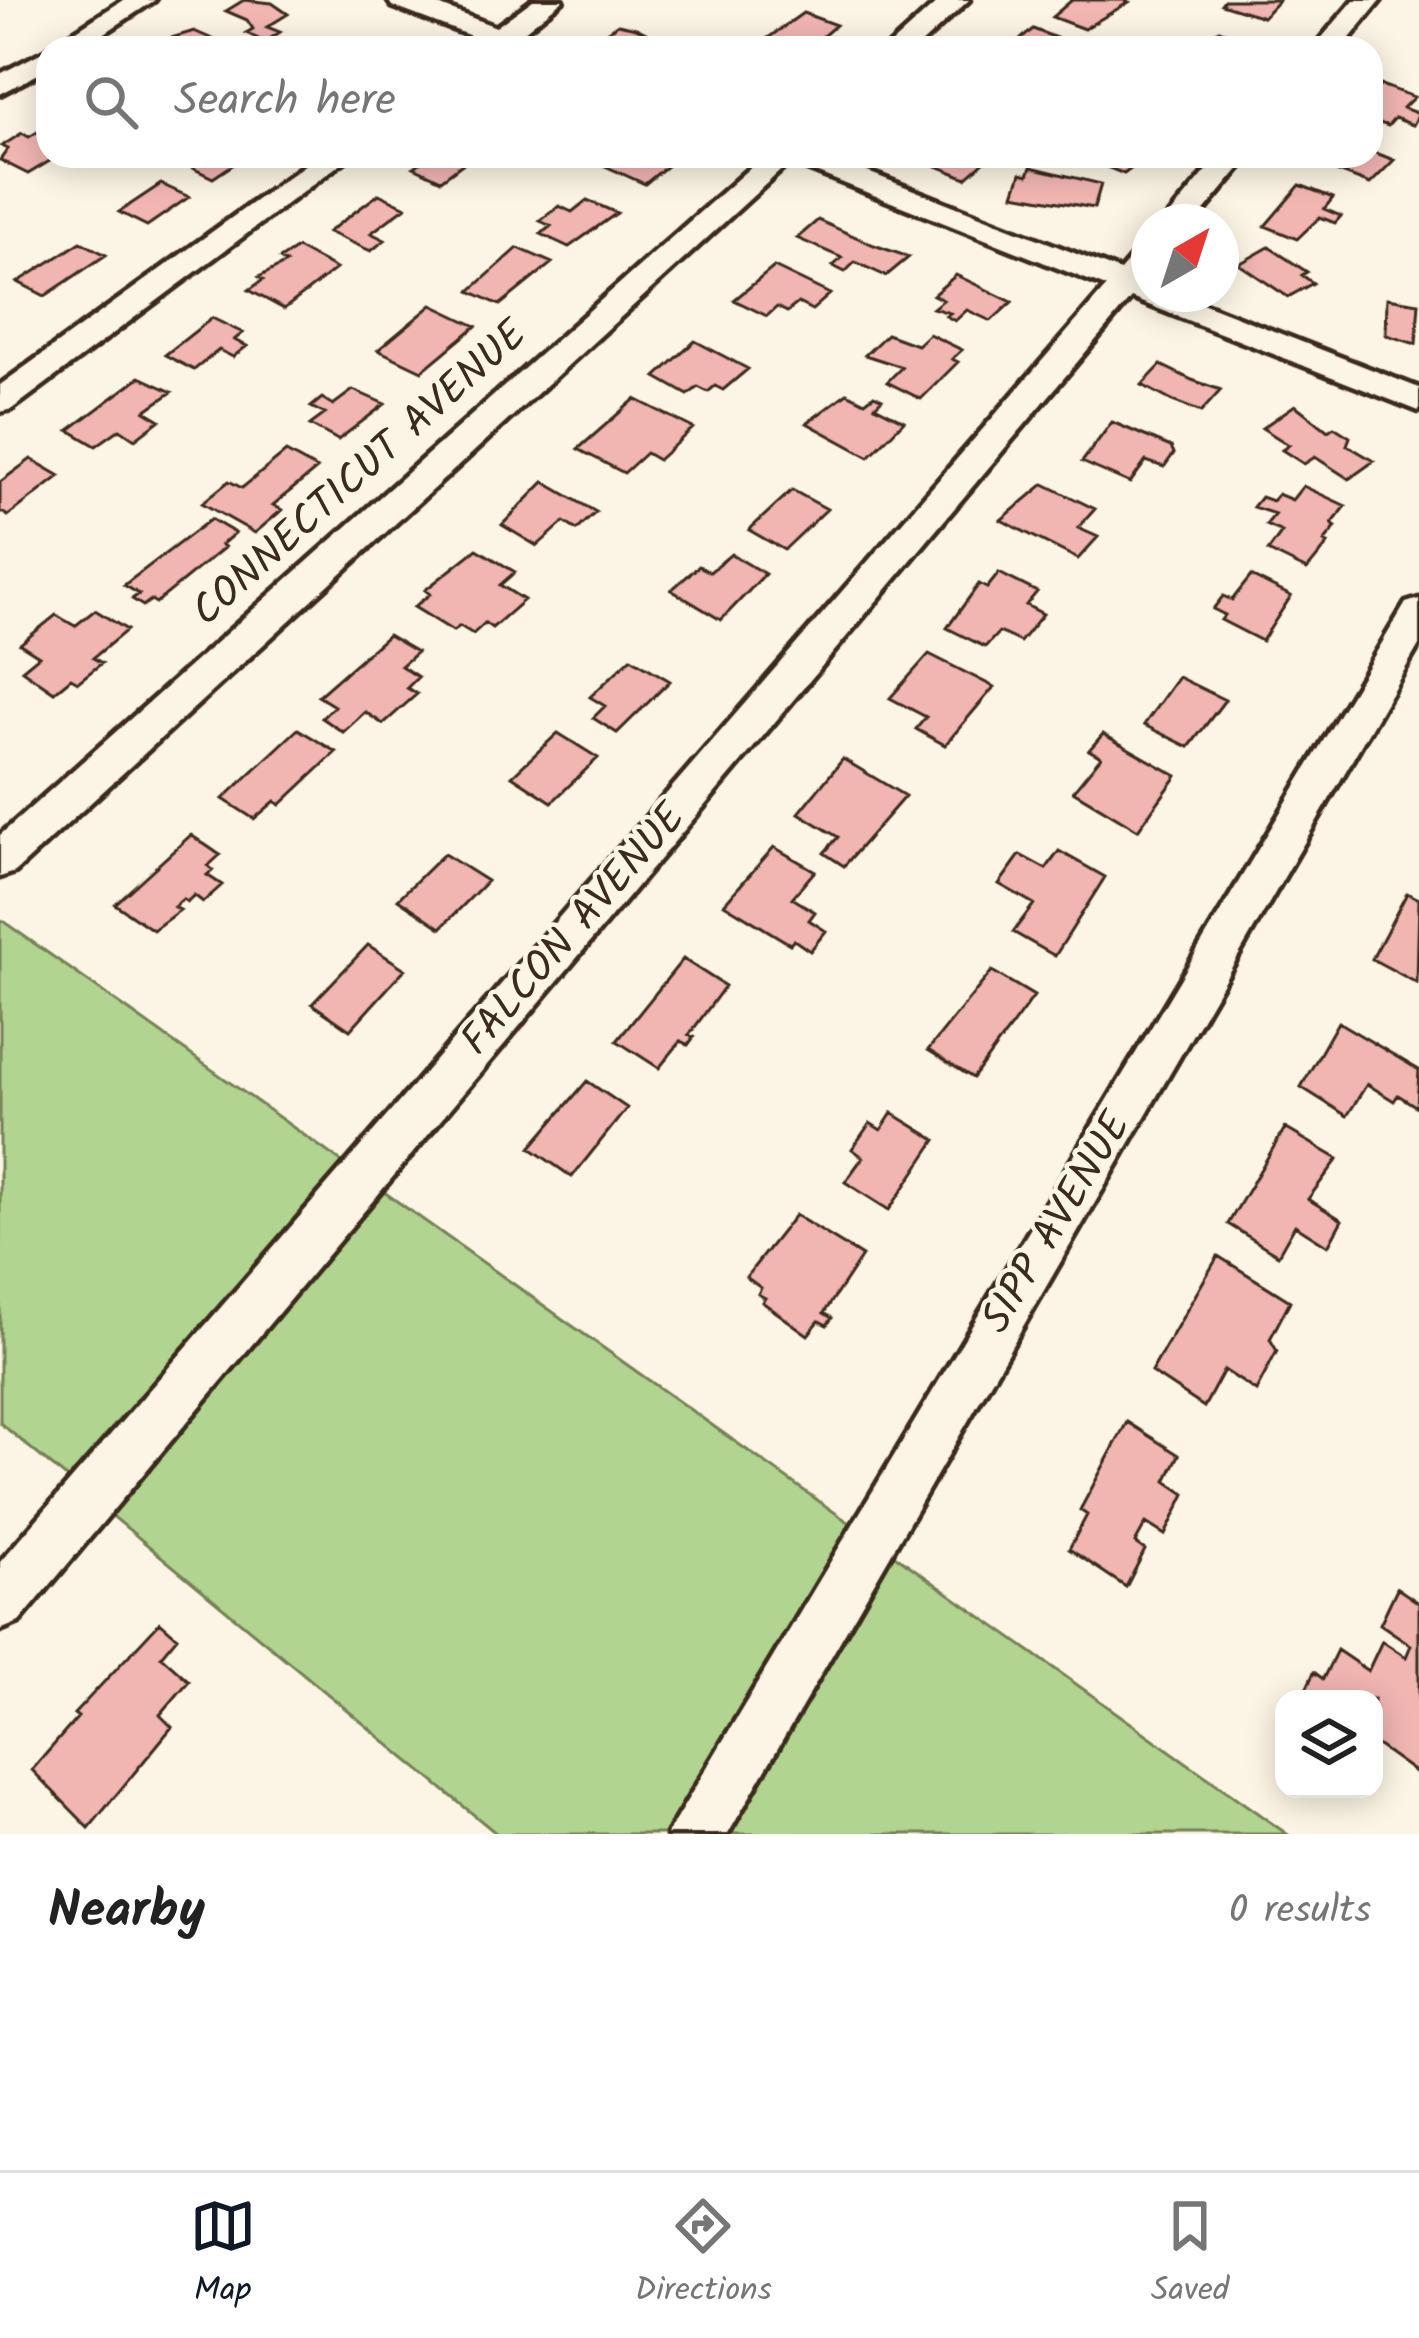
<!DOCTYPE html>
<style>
:root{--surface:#fff;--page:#f6f6f6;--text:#222;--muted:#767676;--line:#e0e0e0;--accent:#111827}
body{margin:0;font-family:Kalam,sans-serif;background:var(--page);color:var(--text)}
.controls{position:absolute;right:36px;bottom:36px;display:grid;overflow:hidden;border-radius:24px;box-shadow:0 6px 30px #0003}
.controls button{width:108px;height:108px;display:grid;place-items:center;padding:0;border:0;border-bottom:3px solid var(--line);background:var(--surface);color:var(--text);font:60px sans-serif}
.compass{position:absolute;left:1131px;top:204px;width:108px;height:108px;border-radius:50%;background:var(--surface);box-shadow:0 6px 30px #0003;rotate:39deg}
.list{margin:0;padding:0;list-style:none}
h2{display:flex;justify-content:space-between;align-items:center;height:156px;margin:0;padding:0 48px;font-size:51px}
h2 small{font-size:39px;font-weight:400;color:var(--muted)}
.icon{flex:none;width:66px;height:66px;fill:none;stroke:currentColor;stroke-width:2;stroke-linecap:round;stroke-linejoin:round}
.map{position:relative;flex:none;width:1419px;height:1834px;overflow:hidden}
.search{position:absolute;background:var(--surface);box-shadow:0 6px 30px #0003;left:36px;right:36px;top:36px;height:132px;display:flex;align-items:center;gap:30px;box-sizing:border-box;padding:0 42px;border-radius:36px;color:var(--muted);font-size:45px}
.sheet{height:336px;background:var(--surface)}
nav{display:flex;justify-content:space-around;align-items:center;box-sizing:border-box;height:168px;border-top:3px solid var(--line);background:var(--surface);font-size:33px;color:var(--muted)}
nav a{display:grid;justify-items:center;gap:6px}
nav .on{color:var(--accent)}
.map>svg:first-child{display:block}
</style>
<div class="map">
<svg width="1419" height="1834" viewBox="0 0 1419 1834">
<rect width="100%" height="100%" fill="#fcf5e5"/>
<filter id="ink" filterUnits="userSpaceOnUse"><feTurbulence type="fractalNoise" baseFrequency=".00833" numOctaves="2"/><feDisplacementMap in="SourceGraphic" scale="24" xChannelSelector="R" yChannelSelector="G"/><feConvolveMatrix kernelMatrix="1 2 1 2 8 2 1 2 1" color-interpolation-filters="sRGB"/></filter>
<g filter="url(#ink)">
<path fill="#b1d590" stroke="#768057" stroke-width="3" d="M0,919l1287,915h-790l-497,-411z"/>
<path fill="#f1b5b2" stroke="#3b2a1e" stroke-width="3" d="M244,0l28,3 16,11 -21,13 13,5 -15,10 -19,-9 7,-4 -6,-9 -21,-9z
M1072,0h52l5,2 -45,27 -32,-12z
M1224,0h55l-16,17 -42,-13z
M803,13l33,12 -27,23h-33l-15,-5z
M618,24l18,4 18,9 -15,11h-11l-28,-12z
M1033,29l36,14 -6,5h-53z
M1219,30l24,9 -9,9h-57l5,-4 -5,-2 11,-4 17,5z
M194,31l25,11 -9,6h-44l9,-5 -7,-4z
M1381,85l33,12 -11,11 16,6 -6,11 -18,-7 -7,8 -17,-6v-25z
M41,130l7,3v23h10l-30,18 -28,-14 8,-11 -6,-3 20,-13 7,4z
M1371,151l23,9 -24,24 -60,-23 9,-5h52z
M186,156h60l-33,22 -35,-17z
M430,156h43l-32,24 -27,-13z
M583,156h61l23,10 -22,18z
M913,156h60l12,5 -19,17z
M1098,156h50l-24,18 -32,-13z
M1031,167l70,17 -7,24 -80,-14 7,-21 7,2z
M161,184l28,13 -42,29 -28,-14z
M1300,185l33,13 -9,11 17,7 -6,7 -15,-6 -23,22 -32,-13z
M379,194l27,13 -35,26 14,7 -14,11 -43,-19z
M587,200l30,13 -48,34 -28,-13 10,-8 -11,-5 19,-15 13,6z
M818,220l56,25 35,12 -23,19 -31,-14 -10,10 -12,-6 9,-8 -45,-20z
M81,242l25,13 -61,41 -27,-14z
M1269,247l38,25 -5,3 11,8 -25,14 -49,-33z
M297,248l39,21 -52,40 -35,-19 14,-10 -4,-3 27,-14 -6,-4z
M518,248l34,15 -52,42 -30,-14z
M774,267l56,27 -18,16 -14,-7 -11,9 -10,-5 -10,9 -33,-16z
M956,275l56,27 -21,19 -24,-11 -12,11 -9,-5 4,-3 -17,-5 10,-8 -10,-5z
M1387,298l32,5 -3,41 -30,-9z
M432,305l44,21 -54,45 -44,-21z
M212,318l31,15 -9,7 13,6 -14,11 -14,-7 -25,20 -29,-15z
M887,334l30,11 12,-11 33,16 -10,9 6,3 -37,37 -34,-17 15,-15 -37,-12z
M695,341l53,28 -25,21 -8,-4 -7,6 -10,-5 -10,8 -32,-18z
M1161,365l31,15 29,10 -20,22 -29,-11 -30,-16z
M140,377l32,15 -27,19 15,9 -25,19 -15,-10 -24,17 -27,-16z
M353,390l32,14 -47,36 -28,-15 15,-11 -14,-7 11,-9 11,7z
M847,393l18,9 9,-7 8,4 -7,7 29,15 -35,36 -62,-34z
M635,399l58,29 -35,32 -12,-7 -22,20 -46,-24z
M1295,405l33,26 6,-4 16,10 -3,8 27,16 -25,18 -34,-22 -11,7 -22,-14 7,-5 -27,-17z
M1112,422l59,25 3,6 -10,14 -18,-6 -16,22 -48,-21z
M286,452l31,17 -44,36 9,5 -27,23 -53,-30 27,-22 13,7z
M31,459l29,17 -52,40 -8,-5v-29z
M544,482l52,30 -19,18 -13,-8 -27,24 -35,-21z
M1044,484l51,25 -17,19 20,9 -20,22 -77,-39z
M1303,486l43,20 -14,18 4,3 -12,15 4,2 -21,26 -39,-19 14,-19 -16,-7 9,-11 -22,-7 8,-10 11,4 6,-7 14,6z
M792,490l35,19 -43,41 -35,-20z
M211,519l24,14 -14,12 4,2 -69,56 -5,-3 -8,6 -11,-7 7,-5 -15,-9z
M477,549l38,23 -15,13 24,15 -32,28 -7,-5 -12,11 -13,-8 -7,5 -39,-24 16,-13 -5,-4z
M731,554l34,20 -44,46 -50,-30 28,-24 11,6z
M999,573l38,19 -11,13 17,9 -23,28 -21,-10 -14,15 -38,-19 32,-44 8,4z
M1251,576l40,20 -29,45 -41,-21 4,-5 -12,-6 10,-13 9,4z
M95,610l32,20 -34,28 9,5 -24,19 -7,-4 -17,14 -32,-22 17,-14 -19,-12 36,-29 19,11z
M388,635l29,17 -16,14 17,11 -11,11 10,6 -34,30 -18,-12 -22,20 -21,-14 12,-12 -16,-10z
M929,654l65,33 -49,58 -29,-16 10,-12 -36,-19z
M631,658l39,23 -53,52 -24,-15 12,-12 -15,-9z
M1178,677l47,23 -36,47 -45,-22z
M298,729l38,23 -56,53 -5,-4 -21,18 -31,-20z
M558,733l40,25 -46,44 -40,-26z
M1103,734l74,42 -39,54 -65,-39 28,-34 -12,-7z
M843,759l62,37 -61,70 -20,-13 14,-16 -39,-24z
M191,835l29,20 -12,11 5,4 -6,5 15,10 -19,17 -9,-7 -7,7 -4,-3 -9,8 6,3 -27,20 -38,-26z
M774,847l41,24 -23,27 23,14 -6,8 17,11 -16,20 -16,-11 -4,4 -66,-40z
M1059,851l46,26 -50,79 -42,-24 21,-28 -35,-20 21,-29 26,14z
M444,854l43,27 -46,47 -43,-29z
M1407,893l12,6 -2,84 -45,-24z
M368,945l37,24 -55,61 -38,-26z
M683,959l42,27 -36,49 5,2 -6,8 -7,-4 -22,27 -42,-27z
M992,971l42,25 -61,82 -45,-28z
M1338,1022l81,48 -2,37 -19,-12 -4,6 -27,-17 -20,32 -46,-29z
M587,1081l40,27 -55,69 -42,-29z
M892,1113l44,27 -47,70 -44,-28 18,-25 -11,-8 18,-26 11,7z
M1285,1128l53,31 -30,40 34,21 -14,26 -33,-21 -17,30 -50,-31z
M795,1215l67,41 -38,57 8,5 -5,7 -8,-4 -11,14 -46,-33 3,-4 -7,-4 3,-6 -15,-11z
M1218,1256l72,45 -20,38 7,12 -21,40 -32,-21 -20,37 -53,-35z
M1127,1422l52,33 -13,26 19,13 -20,41 -19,-12 -11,20 10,7 -19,37 -57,-38 18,-34 -7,-5z
M1397,1588l22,15v172l-45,-32v-44h-66l-3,-7 9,-20 9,7 14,-29 31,21 14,-30 24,16 5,-12 -31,-21z
M160,1622l17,15 -16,19 28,25 -29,34 12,12 -83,101 -57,-58 46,-53 -4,-3z"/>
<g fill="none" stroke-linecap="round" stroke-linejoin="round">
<defs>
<path id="street" d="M123,0h32l-73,48h-33z
M388,0h37l71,27 37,-27h30l-45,36 22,12h-70l9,-9 -87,-33z
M940,0h29l-52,48h-30z
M1354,0h27l-39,48h-29z
M48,49v20l-48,25v-20z
M317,156h34l-339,253 -12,3v-27z
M763,156h64l293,115 18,-21 11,-3v47h30l240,94v23l-288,-113 -1112,1324 -19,8v-68l1106,-1275 -316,-125 -775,710 -15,5v-42z
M1219,156h31l-55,66h-31z
M1419,599v46l-691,1189h-61l739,-1231z"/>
</defs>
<use href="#street" stroke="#3b2a1e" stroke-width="9"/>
<use href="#street" fill="#fcf5e5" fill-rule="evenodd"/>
</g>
</g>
<g text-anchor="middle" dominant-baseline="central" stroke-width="9" stroke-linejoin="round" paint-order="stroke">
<g font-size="42" fill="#3b2a1e" stroke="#fcf5e5">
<text transform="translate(360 474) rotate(-42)">CONNECTICUT AVENUE</text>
<text transform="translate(574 930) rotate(-49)">FALCON AVENUE</text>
<text transform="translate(1057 1223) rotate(-59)">SIPP AVENUE</text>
</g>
</g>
</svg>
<div class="controls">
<button><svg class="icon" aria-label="layers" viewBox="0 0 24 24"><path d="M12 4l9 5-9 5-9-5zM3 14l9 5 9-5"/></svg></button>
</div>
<svg class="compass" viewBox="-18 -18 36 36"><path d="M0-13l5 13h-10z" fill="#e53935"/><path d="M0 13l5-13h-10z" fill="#767676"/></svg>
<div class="search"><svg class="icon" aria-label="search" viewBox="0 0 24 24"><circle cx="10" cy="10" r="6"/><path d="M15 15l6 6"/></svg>Search here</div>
</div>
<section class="sheet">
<h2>Nearby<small>0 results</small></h2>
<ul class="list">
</ul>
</section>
<nav>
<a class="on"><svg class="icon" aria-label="map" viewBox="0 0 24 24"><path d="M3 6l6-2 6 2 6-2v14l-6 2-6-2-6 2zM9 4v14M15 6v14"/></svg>Map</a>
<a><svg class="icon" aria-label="directions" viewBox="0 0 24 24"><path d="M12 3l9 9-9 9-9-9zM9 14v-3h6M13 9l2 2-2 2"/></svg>Directions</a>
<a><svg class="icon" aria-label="saved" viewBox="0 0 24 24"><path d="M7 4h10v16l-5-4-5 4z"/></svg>Saved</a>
</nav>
